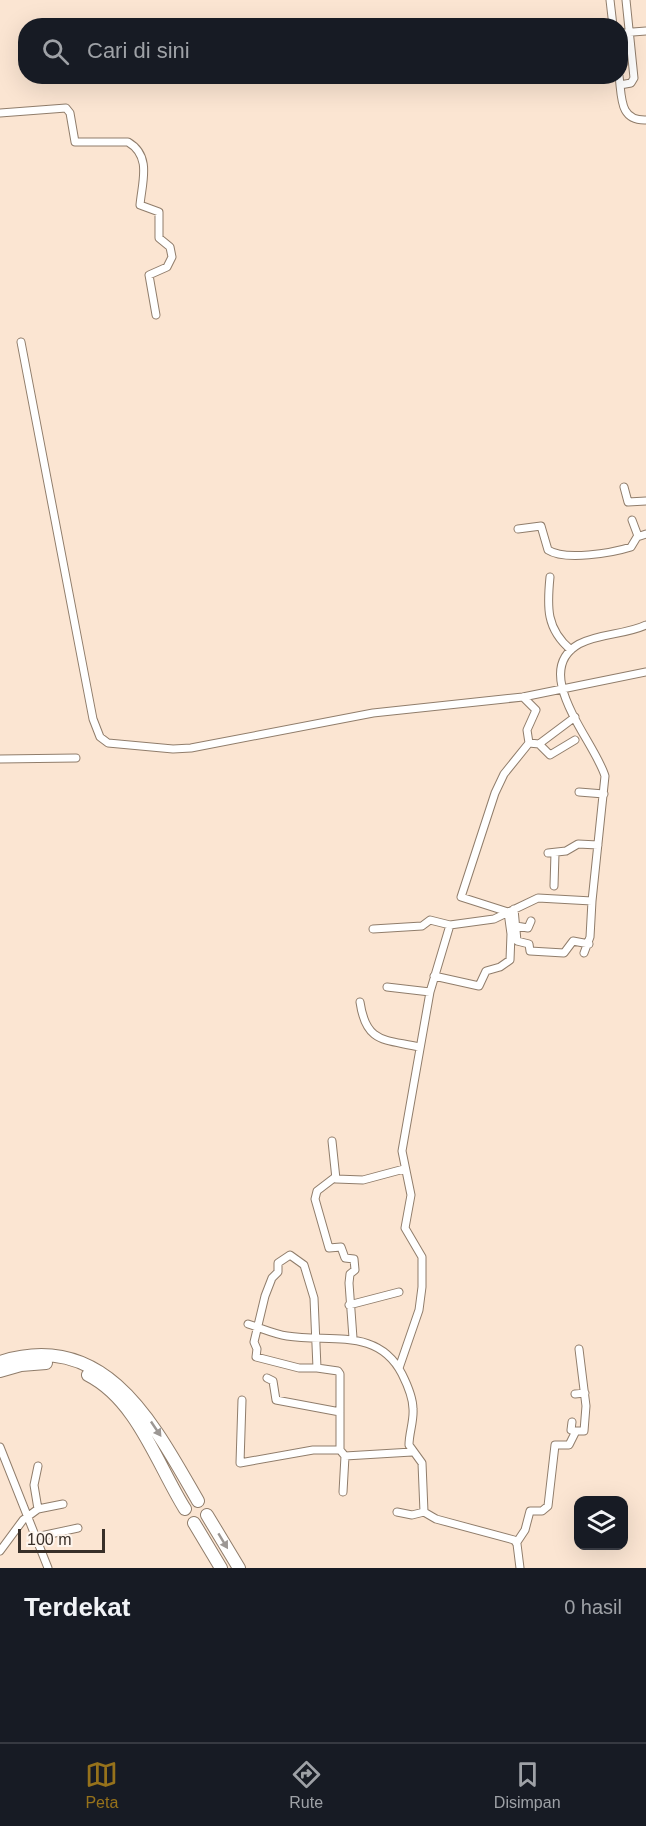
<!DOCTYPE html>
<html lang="id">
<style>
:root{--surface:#171b24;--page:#20242c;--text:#f1f3f6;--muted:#9ea1a6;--line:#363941;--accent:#96721b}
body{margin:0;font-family:Helvetica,sans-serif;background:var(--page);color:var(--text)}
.controls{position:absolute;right:18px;bottom:18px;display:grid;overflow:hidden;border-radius:12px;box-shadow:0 6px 24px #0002}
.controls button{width:54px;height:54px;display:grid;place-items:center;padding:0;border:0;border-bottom:2px solid var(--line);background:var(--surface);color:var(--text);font:30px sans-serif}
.scale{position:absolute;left:18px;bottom:15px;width:87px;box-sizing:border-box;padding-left:6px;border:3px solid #382f28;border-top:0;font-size:16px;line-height:21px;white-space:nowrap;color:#382f28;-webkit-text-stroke:4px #fef5ed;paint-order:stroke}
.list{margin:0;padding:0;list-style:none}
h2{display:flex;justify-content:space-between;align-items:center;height:78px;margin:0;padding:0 24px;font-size:26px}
h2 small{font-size:20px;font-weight:400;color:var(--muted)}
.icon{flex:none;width:33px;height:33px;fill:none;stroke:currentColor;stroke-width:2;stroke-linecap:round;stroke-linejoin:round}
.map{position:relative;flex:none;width:646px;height:1568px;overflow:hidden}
.search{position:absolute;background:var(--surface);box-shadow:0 6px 24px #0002;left:18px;right:18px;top:18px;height:66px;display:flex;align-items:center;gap:15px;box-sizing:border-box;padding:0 21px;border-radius:24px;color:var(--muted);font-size:22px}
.sheet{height:174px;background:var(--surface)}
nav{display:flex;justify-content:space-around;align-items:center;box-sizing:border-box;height:84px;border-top:2px solid var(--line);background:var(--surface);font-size:16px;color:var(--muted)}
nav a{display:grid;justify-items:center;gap:3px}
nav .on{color:var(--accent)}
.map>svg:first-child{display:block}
</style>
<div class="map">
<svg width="646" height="1568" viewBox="0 0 646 1568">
<rect width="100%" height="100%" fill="#fbe5d2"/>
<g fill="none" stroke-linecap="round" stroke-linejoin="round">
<defs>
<path id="minor" d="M610,0l3,26
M620,33l26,-2
M619,76c3,21 0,45 27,44
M620,85l11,-2 3,-5 -8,-78
M0,113l66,-5 4,5 5,29h53c24,14 14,40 12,63l19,7v26l11,9 2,10 -5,10 -18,8 7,40
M21,342l72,377 7,18 8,6 65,6 18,-1 182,-35 150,-16 123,-25
M624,487l4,15 18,-1
M632,520l6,16
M518,529l23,-3 7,24c17,11 64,3 83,-3l6,-10 9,-3
M550,577c-3,30 -4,52 21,73
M523,697l13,13 -9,20 2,13
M539,744l11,11 25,-15
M0,759l76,-1
M579,792l25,2
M548,853l18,-2 12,-7 20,1
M554,886l1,-33
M514,909l3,32 12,3 1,7 34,2 9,-12 16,3
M516,926l12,2 3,-7
M373,929l49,-3 8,-6 20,5
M584,953l6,-16 2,-36
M434,976l45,10 7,-15 14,-4 10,-7 1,-26 -3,-22 -47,-15 34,-104 9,-19 25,-31 10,1 36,-27
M387,987l43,5
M360,1002c6,42 25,37 59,45
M332,1141l4,38 27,1 41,-11
M334,1178l-17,13 -2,8 14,49 12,-1 4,11 9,1 1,11 -5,4 -1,9 4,55
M349,1305l50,-13
M248,1324c13,4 26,10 39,12 43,7 91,-9 115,38 5,10 11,23 11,35 1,12 -4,24 -4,36l13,18 2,49 12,7 78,21 3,4 3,24
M317,1368h-18l-43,-11 1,-8 -3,-7 11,-46 7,-18 6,-6v-9l12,-8 14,10 10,33 3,70 21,3 2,3v76l5,6 -2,36
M399,1368l20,-58 3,-23v-30l-17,-29 6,-33 -9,-44 28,-159 20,-67 44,-6 44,-21 54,3 13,-125c-10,-34 -76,-104 -26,-132 21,-11 46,-9 67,-19
M267,1378l6,3 3,19 64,12
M575,1394l10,-1
M242,1400l-2,63 73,-13h27
M572,1422l-1,8 5,1
M0,1447l48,121
M345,1456l67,-4
M38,1509l25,-5
M397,1512l15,3 12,-3
M36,1537l42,-9
M517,1542l8,-12 5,-19h12l6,-5 7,-61h14l7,-14h8l2,-25 -7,-57
M0,1551l23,-31 15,-11 -4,-24 4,-19"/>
<path id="motorway" d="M0,1362c106,-34 154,63 198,139
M0,1371l21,-6 25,-2
M88,1375c49,25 69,89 97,134
M207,1515l32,53
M194,1523l27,45"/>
</defs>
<use href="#minor" stroke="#907d6b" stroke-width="9"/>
<use href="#motorway" stroke="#907d6b" stroke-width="14"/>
<use href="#minor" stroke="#fff" stroke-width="7"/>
<use href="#motorway" stroke="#fff" stroke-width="12"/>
</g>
<defs><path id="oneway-solid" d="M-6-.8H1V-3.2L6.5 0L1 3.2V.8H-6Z" transform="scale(1.5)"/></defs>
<g fill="#9c9794">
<use href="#oneway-solid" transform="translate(156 1429) rotate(56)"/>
<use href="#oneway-solid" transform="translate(223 1541) rotate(59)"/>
</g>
</svg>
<div class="controls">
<button><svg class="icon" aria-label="layers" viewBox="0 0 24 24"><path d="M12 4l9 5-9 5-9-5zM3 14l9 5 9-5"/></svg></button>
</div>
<div class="scale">100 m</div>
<div class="search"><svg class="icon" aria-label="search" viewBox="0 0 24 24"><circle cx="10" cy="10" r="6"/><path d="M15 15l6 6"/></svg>Cari di sini</div>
</div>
<section class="sheet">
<h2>Terdekat<small>0 hasil</small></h2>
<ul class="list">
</ul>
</section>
<nav>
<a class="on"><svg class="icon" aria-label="map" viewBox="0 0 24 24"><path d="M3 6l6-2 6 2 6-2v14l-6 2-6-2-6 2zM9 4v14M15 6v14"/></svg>Peta</a>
<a><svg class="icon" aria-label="directions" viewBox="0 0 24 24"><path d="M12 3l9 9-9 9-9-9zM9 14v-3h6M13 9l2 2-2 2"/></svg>Rute</a>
<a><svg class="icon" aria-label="saved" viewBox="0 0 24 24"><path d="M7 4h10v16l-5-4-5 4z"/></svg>Disimpan</a>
</nav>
